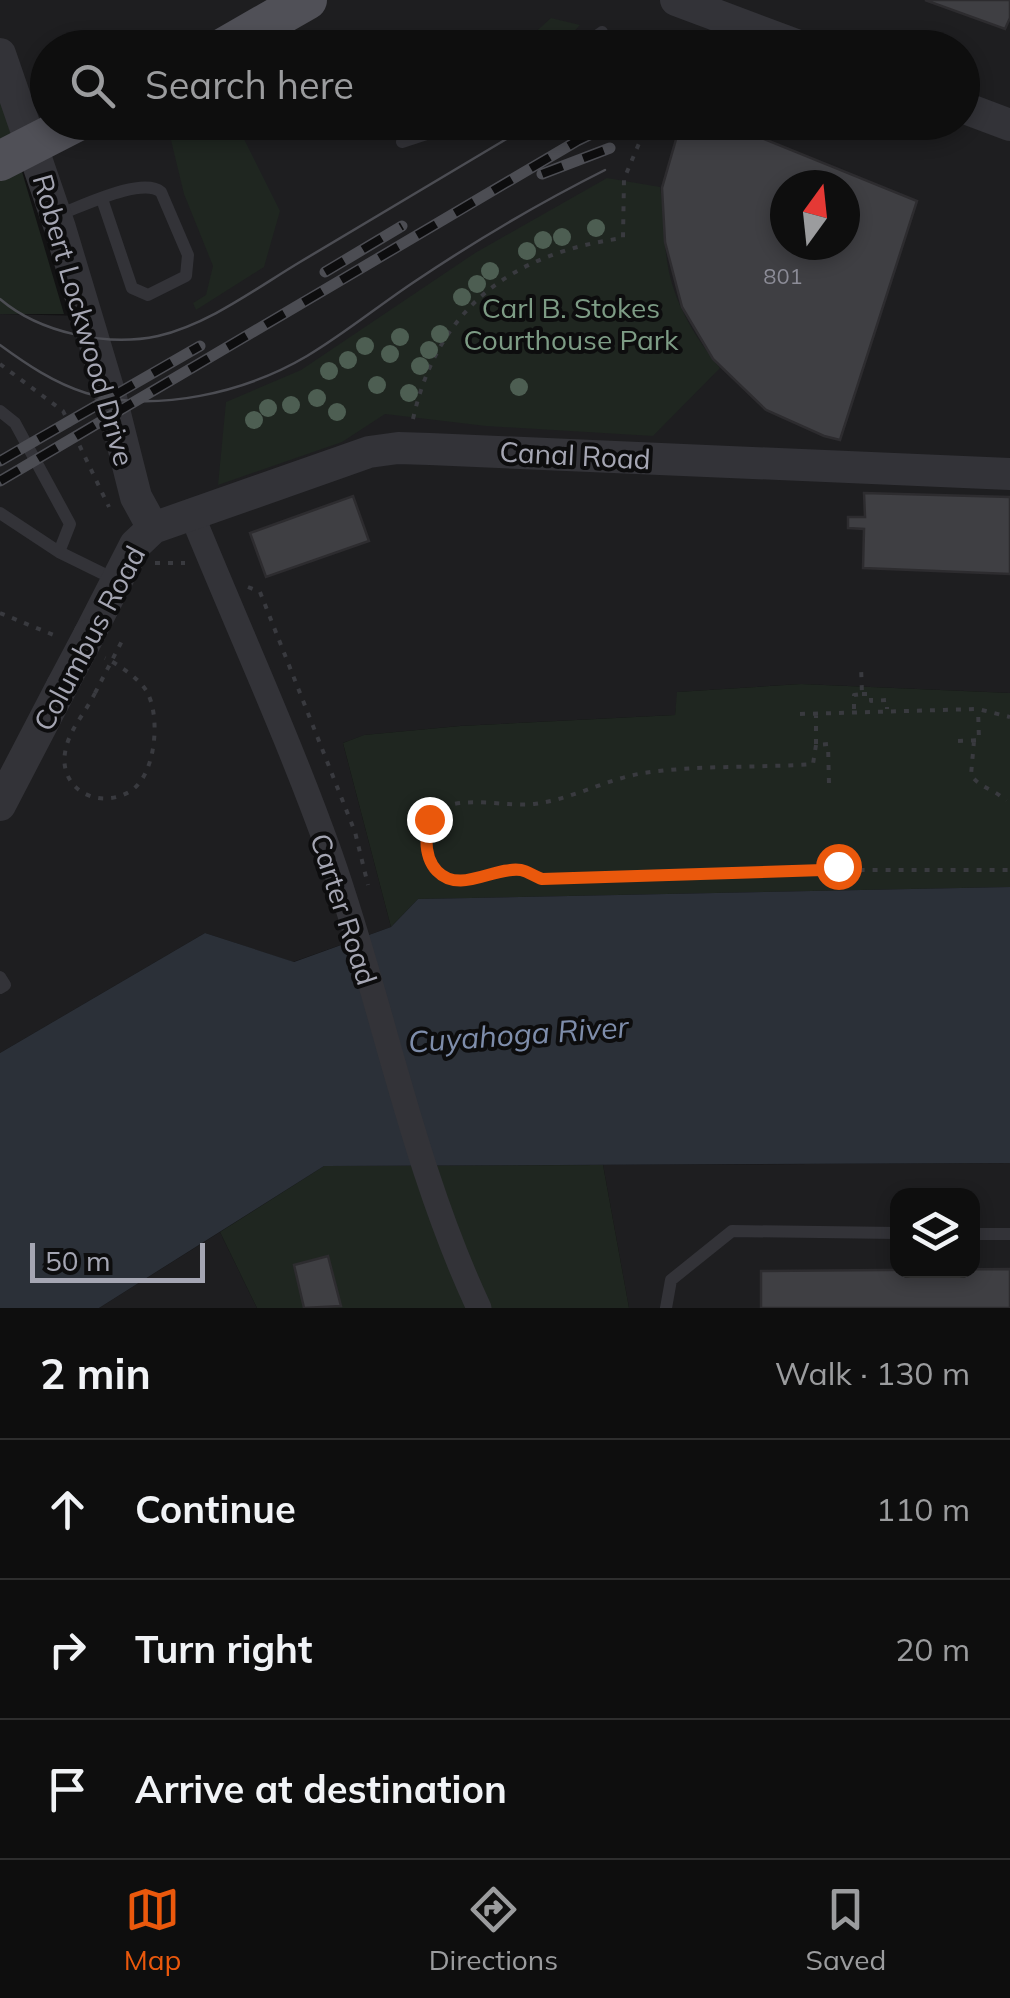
<!DOCTYPE html>
<meta charset="utf-8">
<style>
:root{--surface:#0e0e0e;--page:#171717;--text:#f1f3f6;--muted:#9b9c9e;--line:#2e2e2e;--accent:#ea580c}
body{margin:0;font-family:Mulish,sans-serif;background:var(--page);color:var(--text)}
.controls{position:absolute;right:30px;bottom:30px;display:grid;overflow:hidden;border-radius:20px;box-shadow:0 5px 15px #0003}
.controls button{width:90px;height:90px;display:grid;place-items:center;padding:0;border:0;border-bottom:2px solid var(--line);background:var(--surface);color:var(--text);font:50px sans-serif}
.compass{position:absolute;left:770px;top:170px;width:90px;height:90px;border-radius:50%;background:var(--surface);box-shadow:0 5px 15px #0003;rotate:15deg}
.scale{position:absolute;left:30px;bottom:25px;width:175px;box-sizing:border-box;padding-left:10px;border:5px solid #a5a6b3;border-top:0;font-size:28px;line-height:35px;white-space:nowrap;color:#a5a6b3;-webkit-text-stroke:8px #0d0d0e;paint-order:stroke}
.stop{position:absolute;width:30px;height:30px;margin:-22px;border:8px solid #ea580c;border-radius:50%;background:#fff}
.stop.end{background:#ea580c;border-color:#fff;box-shadow:0 2px 10px #0008}
.list{margin:0;padding:0;list-style:none}
h2{display:flex;justify-content:space-between;align-items:center;height:130px;margin:0;padding:0 40px;font-size:42px}
h2 small{font-size:32px;font-weight:400;color:var(--muted)}
.list li{display:grid;grid-template-columns:65px 1fr auto;gap:30px;align-items:center;box-sizing:border-box;height:140px;padding:0 40px;border-top:2px solid var(--line)}
.list b{display:block;font-size:38px;white-space:nowrap}
.list em{font-size:32px;font-style:normal;color:var(--muted)}
.icon{flex:none;width:55px;height:55px;fill:none;stroke:currentColor;stroke-width:2;stroke-linecap:round;stroke-linejoin:round}
.map{position:relative;flex:none;width:1010px;height:1308px;overflow:hidden}
.search{position:absolute;background:var(--surface);box-shadow:0 5px 15px #0003;left:30px;right:30px;top:30px;height:110px;display:flex;align-items:center;gap:25px;box-sizing:border-box;padding:0 35px;border-radius:55px;color:var(--muted);font-size:38px}
.sheet{height:550px;background:var(--surface)}
nav{display:flex;justify-content:space-around;align-items:center;box-sizing:border-box;height:140px;border-top:2px solid var(--line);background:var(--surface);font-size:28px;color:var(--muted)}
nav a{display:grid;justify-items:center;gap:5px}
nav .on{color:var(--accent)}
.map>svg:first-child{display:block}
</style>
<div class="map">
<svg width="1010" height="1308" viewBox="0 0 1010 1308">
<rect width="100%" height="100%" fill="#121213"/>
<path fill="#1e1e20" fill-rule="evenodd" d="M0,0h1010v693l-209,-9 -123,8 -3,23 -215,11 -95,9 -22,8 48,184 -98,35 -88,-29 -205,120v-739l85,2 -85,-262zM48,48h914v74h-914zM785,185h60v60h-60z
M1010,1163v145h-381l-26,-143zM898,1196h74v74h-74z
M220,1232l37,76h-158z"/>
<path fill="#1f2620" d="M551,18l29,7 -21,22h-40z
M0,97l64,217h-64z
M200,123h54l-14,8 40,80 -16,56 -68,43 -3,-7 13,-8 7,-29 -29,-72 -14,-58z
M607,178l53,9c5,28 3,57 9,85 8,36 28,68 51,96l-67,68 -167,-10 -101,-12 -43,28 -124,43 8,-83 75,-32 174,-117z
M801,684l209,9v194l-592,12 -27,28 -48,-184 21,-8 96,-9 215,-11 2,-23z
M603,1165l26,143h-372l-37,-76 104,-66z"/>
<path fill="#2b3038" d="M1010,887v276l-686,3 -225,142h-99v-255l205,-120 89,29 97,-35 27,-28z"/>
<path fill="#3f3f43" stroke="#2d2c2f" stroke-width="2.5" fill-rule="evenodd" d="M925,0h85v18l-5,11z
M681,122h41l195,79 -77,239 -16,-4 -58,-26 -53,-51 -31,-52 -17,-65 -3,-54zM785,185h60v60h-60z
M864,493l146,4v77l-147,-6 1,-39 -16,-1v-11h17z
M353,496l16,45 -103,36 -16,-44z
M328,1256l13,50 -37,2 -10,-43z
M1010,1269v39h-249v-37z"/>
<g fill="none" stroke-linecap="round" stroke-linejoin="round">
<path stroke="#393a3f" stroke-width="4" stroke-dasharray="5 8" stroke-linecap="butt" d="M0,364l63,47 46,96
M413,419c25,-112 100,-166 210,-181l1,-59 24,-57
M155,563h30
M248,587l12,5 95,240 13,53
M0,613l56,23
M95,693c-8,17 -25,36 -29,55 -10,38 29,63 63,44 27,-15 32,-75 18,-100 -7,-13 -28,-27 -42,-34
M862,694h9v7l16,-1v9
M854,709v-14l8,-1 -1,-28
M816,713v32l12,-1 1,40
M800,714l178,-5 32,8
M958,741l21,-1 -1,-31
M974,741l-3,34c10,14 24,14 35,26
M816,745l-3,19c-53,4 -117,1 -169,9 -38,6 -71,26 -110,31 -27,3 -68,-8 -92,4 -23,11 -20,52 -2,66 23,19 56,-9 81,-4 7,2 15,7 22,9l280,-9 14,-4 21,4h152"/>
<path stroke="#333338" stroke-width="12" d="M580,48l22,-16
M402,142l61,-20
M58,215c23,-8 84,-39 103,-23l27,63 -2,21 -38,19 -16,-7 -30,-89
M0,411l15,12 55,101 -11,28
M0,513l59,39 55,27
M0,977l5,8 -5,3
M972,1234h38
M666,1308l5,-28 61,-49 166,2"/>
<path stroke="#333338" stroke-width="25" d="M192,515c46,113 97,224 138,339 53,150 81,309 149,454"/>
<path stroke="#333338" stroke-width="32" d="M676,0l128,48
M0,54l60,174 51,170 25,99 17,31
M962,107l48,18
M89,635l46,-90 18,-17 216,-76 29,-4 32,1 580,25
M0,805l62,-119"/>
<path stroke="#505057" stroke-width="40" d="M223,48l84,-48"/>
<path stroke="#4c4d53" stroke-width="2.5" d="M0,299c40,34 107,48 158,37 51,-12 97,-47 142,-74 78,-46 156,-93 235,-140
M0,345c26,19 54,38 86,48 70,21 160,-1 221,-37 37,-22 71,-50 107,-74 61,-41 125,-79 191,-112"/>
<defs>
<path id="rail" d="M542,174l68,-26
M325,272l77,-46
M0,461l200,-115
M0,481l577,-340 39,-19"/>
</defs>
<use href="#rail" stroke="#4c4d53" stroke-width="11"/>
<use href="#rail" stroke="#0d0d0e" stroke-width="8" stroke-dasharray="22" stroke-linecap="butt"/>
<path stroke="#393a3f" stroke-width="4" stroke-dasharray="5 8" stroke-linecap="butt" d="M95,693l29,-56"/>
<path stroke="#333338" stroke-width="32" d="M62,686l27,-51"/>
<path stroke="#505057" stroke-width="40" d="M0,161l76,-39"/>
</g>
<g fill="#4d5e52">
<circle cx="596" cy="228" r="9"/>
<circle cx="562" cy="237" r="9"/>
<circle cx="543" cy="240" r="9"/>
<circle cx="527" cy="251" r="9"/>
<circle cx="490" cy="271" r="9"/>
<circle cx="477" cy="284" r="9"/>
<circle cx="462" cy="297" r="9"/>
<circle cx="440" cy="334" r="9"/>
<circle cx="400" cy="337" r="9"/>
<circle cx="365" cy="346" r="9"/>
<circle cx="429" cy="350" r="9"/>
<circle cx="390" cy="354" r="9"/>
<circle cx="348" cy="360" r="9"/>
<circle cx="420" cy="366" r="9"/>
<circle cx="329" cy="371" r="9"/>
<circle cx="377" cy="385" r="9"/>
<circle cx="519" cy="387" r="9"/>
<circle cx="409" cy="393" r="9"/>
<circle cx="317" cy="398" r="9"/>
<circle cx="291" cy="405" r="9"/>
<circle cx="268" cy="408" r="9"/>
<circle cx="337" cy="412" r="9"/>
<circle cx="254" cy="420" r="9"/>
</g>
<g fill="none" stroke-linecap="round" stroke-linejoin="round">
<path stroke="#ea580c" stroke-width="12" d="M429,819c-4,18 -5,38 8,52 23,24 57,-5 84,-1 6,1 15,7 21,9l281,-9 15,-4"/>
</g>
<g text-anchor="middle" dominant-baseline="central" stroke-width="8" stroke-linejoin="round" paint-order="stroke">
<g font-size="22" fill="#8c8c97">
<text x="783" y="276">801</text>
</g>
<g font-size="28" fill="#7d9c85" stroke="#0d0d0e">
<text x="571" y="307">Carl B. Stokes<tspan x="571" dy="32">Courthouse Park</tspan></text>
</g>
<g font-size="28" fill="#a5a6b3" stroke="#0d0d0e">
<text transform="translate(84 320) rotate(74)">Robert Lockwood Drive</text>
<text transform="translate(575 455) rotate(3)">Canal Road</text>
<text transform="translate(89 638) rotate(-62)">Columbus Road</text>
<text transform="translate(344 909) rotate(72)">Carter Road</text>
</g>
<g font-size="30" font-style="italic" fill="#7e8dab" stroke="#0d0d0e">
<text transform="translate(518 1034) rotate(-4)">Cuyahoga River</text>
</g>
</g>
</svg>
<div class="controls">
<button><svg class="icon" aria-label="layers" viewBox="0 0 24 24"><path d="M12 4l9 5-9 5-9-5zM3 14l9 5 9-5"/></svg></button>
</div>
<svg class="compass" viewBox="-18 -18 36 36"><path d="M0-13l5 13h-10z" fill="#e53935"/><path d="M0 13l5-13h-10z" fill="#9b9c9e"/></svg>
<div class="scale">50 m</div>
<div class="stop" style="left:838px;top:866px"></div>
<div class="stop end" style="left:429px;top:819px"></div>
<div class="search"><svg class="icon" aria-label="search" viewBox="0 0 24 24"><circle cx="10" cy="10" r="6"/><path d="M15 15l6 6"/></svg>Search here</div>
</div>
<section class="sheet">
<h2>2 min<small>Walk · 130 m</small></h2>
<ul class="list">
<li><svg class="icon" aria-label="ahead" viewBox="0 0 24 24"><path d="M12 20V5M6 11l6-6 6 6"/></svg><div><b>Continue</b></div><em>110 m</em></li>
<li><svg class="icon" aria-label="right" viewBox="0 0 24 24"><path d="M7 20v-9h11M14 6l5 5-5 5"/></svg><div><b>Turn right</b></div><em>20 m</em></li>
<li><svg class="icon" aria-label="arrive" viewBox="0 0 24 24"><path d="M6 21V4h12l-3 4 3 4H6"/></svg><div><b>Arrive at destination</b></div></li>
</ul>
</section>
<nav>
<a class="on"><svg class="icon" aria-label="map" viewBox="0 0 24 24"><path d="M3 6l6-2 6 2 6-2v14l-6 2-6-2-6 2zM9 4v14M15 6v14"/></svg>Map</a>
<a><svg class="icon" aria-label="directions" viewBox="0 0 24 24"><path d="M12 3l9 9-9 9-9-9zM9 14v-3h6M13 9l2 2-2 2"/></svg>Directions</a>
<a><svg class="icon" aria-label="saved" viewBox="0 0 24 24"><path d="M7 4h10v16l-5-4-5 4z"/></svg>Saved</a>
</nav>
